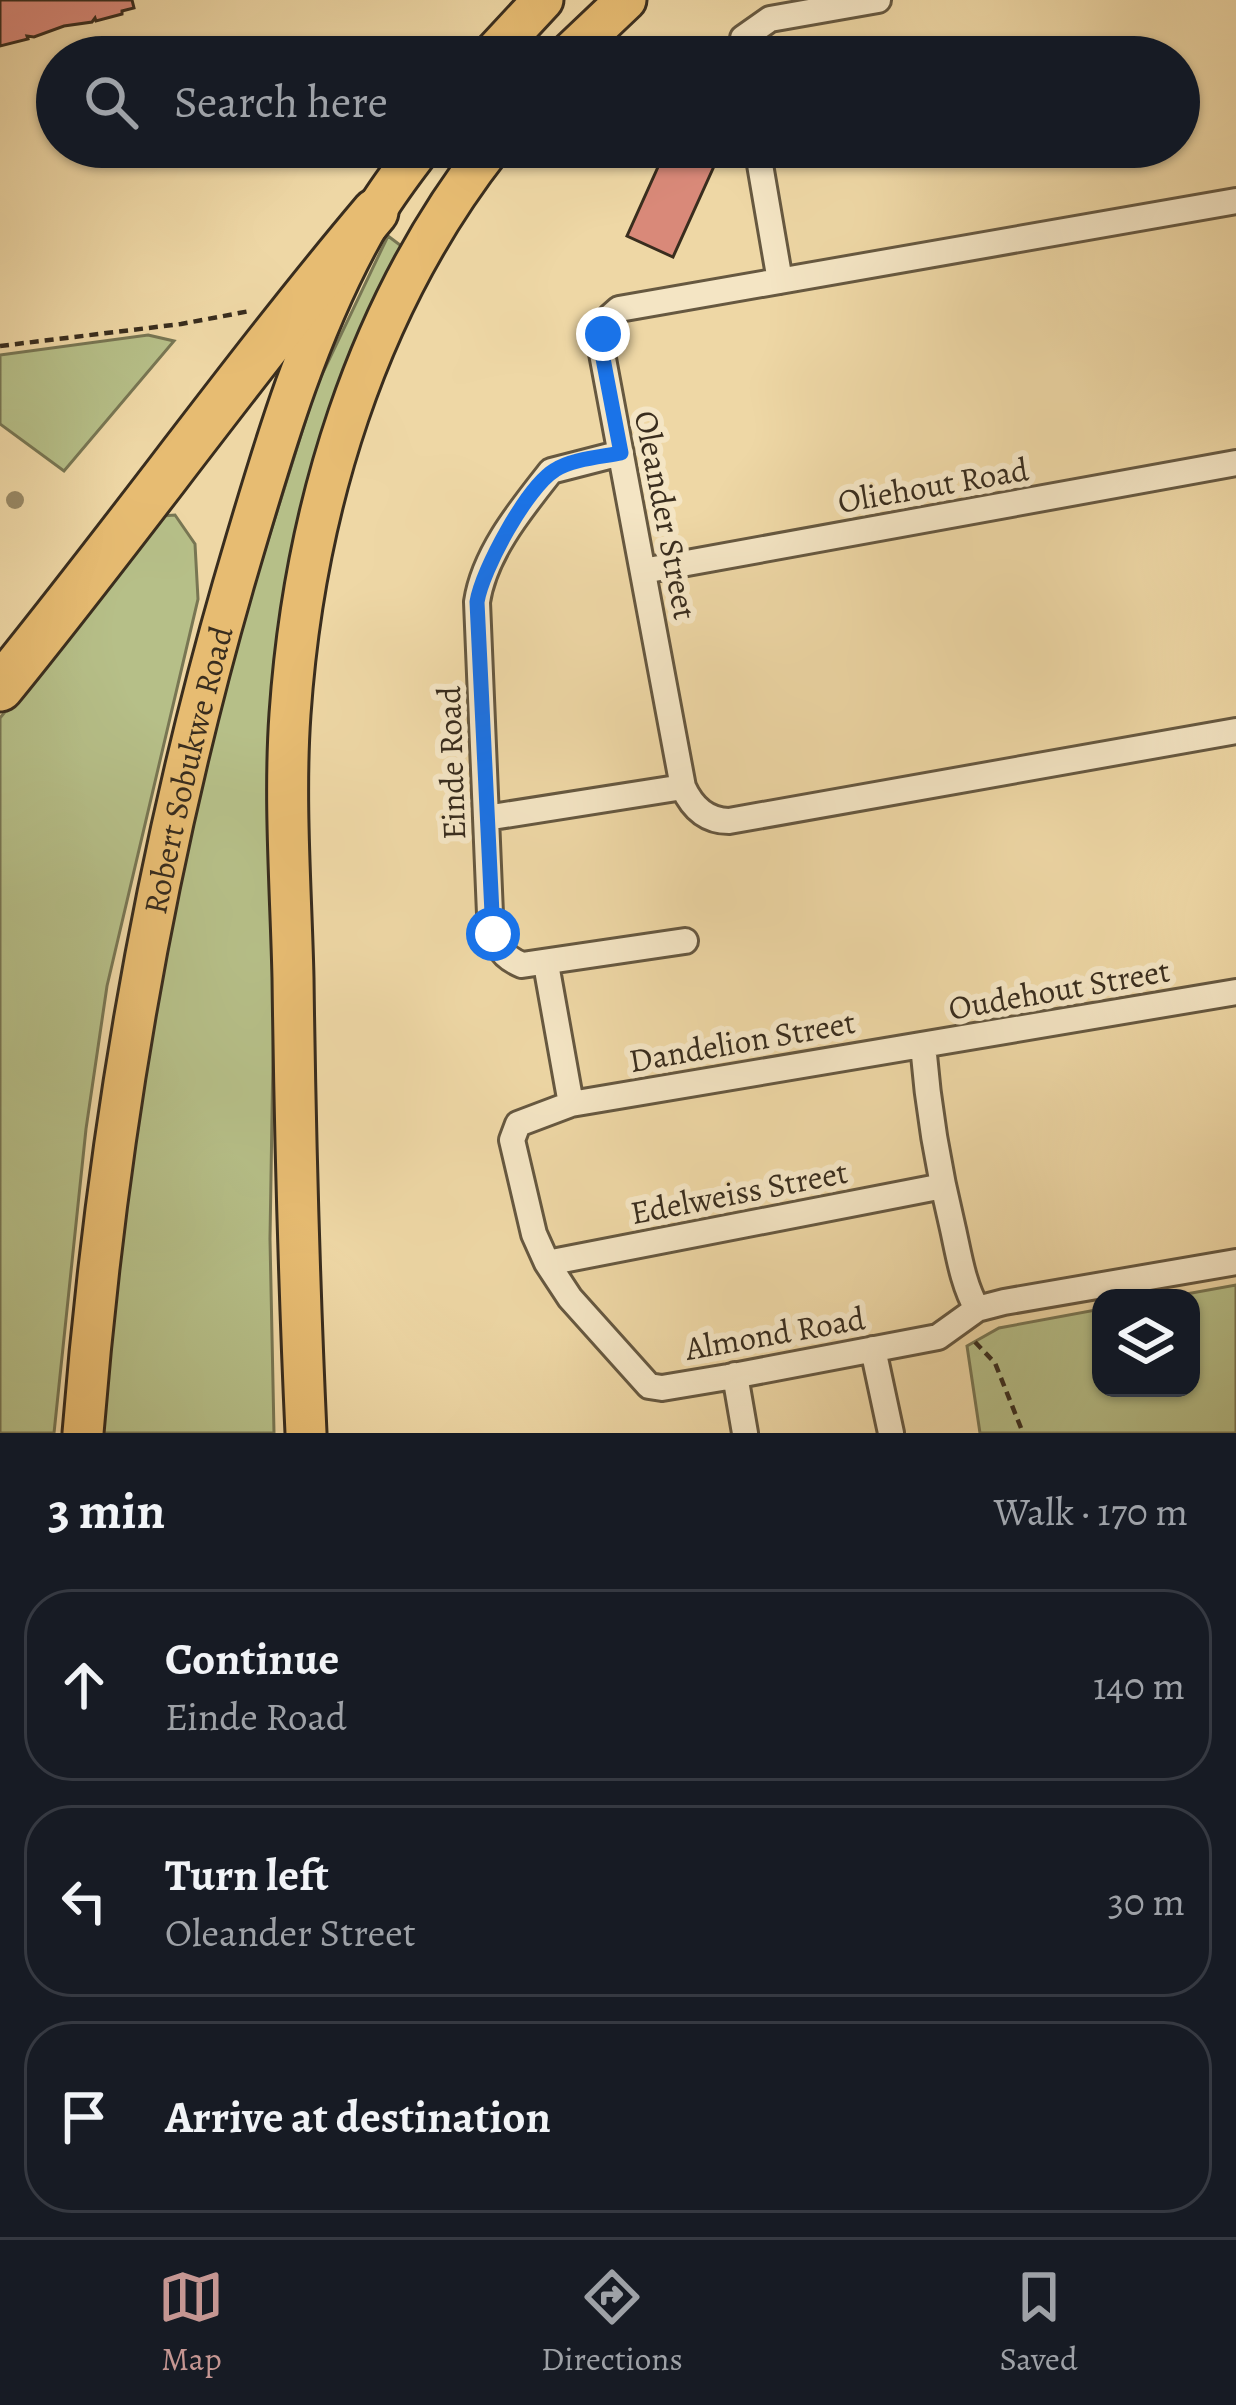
<!DOCTYPE html>
<meta charset="utf-8">
<style>
:root{--surface:#171b24;--page:#20242c;--text:#f1f3f6;--muted:#9ea1a6;--line:#363941;--accent:#c59692}
body{margin:0;font-family:Alegreya,serif;background:var(--page);color:var(--text)}
.controls{position:absolute;right:36px;bottom:36px;display:grid;overflow:hidden;border-radius:24px;box-shadow:0 3px 9px #0004}
.controls button{width:108px;height:108px;display:grid;place-items:center;padding:0;border:0;border-bottom:3px solid var(--line);background:var(--surface);color:var(--text);font:60px sans-serif}
.stop{position:absolute;width:36px;height:36px;margin:-27px;border:9px solid #1a73e8;border-radius:50%;background:#fff}
.stop.end{background:#1a73e8;border-color:#fff;box-shadow:0 3px 12px #0008}
.list{margin:0;padding:0;list-style:none}
h2{display:flex;justify-content:space-between;align-items:center;height:156px;margin:0;padding:0 48px;font-size:51px}
h2 small{font-size:39px;font-weight:400;color:var(--muted)}
.list li{display:grid;grid-template-columns:78px 1fr auto;gap:36px;align-items:center;box-sizing:border-box;height:192px;margin:0 24px 24px;padding:0 24px;border:3px solid var(--line);border-radius:48px}
.list b{display:block;font-size:45px;white-space:nowrap}
.list p{margin:0;font-size:39px;white-space:nowrap;color:var(--muted)}
.list em{font-size:39px;font-style:normal;color:var(--muted)}
.icon{flex:none;width:66px;height:66px;fill:none;stroke:currentColor;stroke-width:2;stroke-linecap:round;stroke-linejoin:round}
.map{position:relative;flex:none;width:1236px;height:1433px;overflow:hidden}
.search{position:absolute;background:var(--surface);box-shadow:0 3px 9px #0004;left:36px;right:36px;top:36px;height:132px;display:flex;align-items:center;gap:30px;box-sizing:border-box;padding:0 42px;border-radius:66px;color:var(--muted);font-size:45px}
.sheet{height:804px;background:var(--surface)}
nav{display:flex;justify-content:space-around;align-items:center;box-sizing:border-box;height:168px;border-top:3px solid var(--line);background:var(--surface);font-size:33px;color:var(--muted)}
nav a{display:grid;justify-items:center;gap:6px}
nav .on{color:var(--accent)}
.map>svg:first-child{display:block}
</style>
<div class="map">
<svg width="1236" height="1433" viewBox="0 0 1236 1433">
<rect width="100%" height="100%" fill="#eed7a5"/>
<filter id="stains"><feTurbulence type="fractalNoise" baseFrequency=".00167" numOctaves="4"/><feColorMatrix values="0 0 0 0 .2 0 0 0 0 .09 0 0 0 0 .02 0 0 0 .5 -.17"/></filter>
<radialGradient id="worn" r=".72"><stop offset=".6" stop-color="#630" stop-opacity="0"/><stop offset="1" stop-color="#630" stop-opacity=".3"/></radialGradient>
<path fill="#b6bf88" stroke="#787653" stroke-width="3" d="M388,236l20,15 -51,106 -81,513 -6,369 4,194h-174l6,-96 46,-338 66,-299 98,-313z
M148,335l26,6 -110,130 -64,-47v-69z
M175,515l20,29 3,55 -91,387 -21,143 -32,304h-54v-715l162,-202z
M1236,1285v148h-256l-13,-87 32,-18 102,-19v79h90v-90h-27z"/>
<path fill="#d98979" stroke="#392d1e" stroke-width="3" d="M0,0h132l2,8 -12,3v3l-26,7 -1,-3 -3,4 -28,4 -30,11 -7,-1 1,3 -28,7z
M667,147h11l37,17 -42,93 -46,-21z"/>
<g fill="none" stroke-linecap="round" stroke-linejoin="round">
<defs>
<path id="minor" d="M741,57l2,-19 27,-19 108,-19
M757,147l23,134
M1236,201l-617,108 -9,8 -9,31 82,439c9,20 23,34 46,34l507,-90
M621,453l-70,18c-30,38 -67,83 -74,131l13,312c4,25 7,41 32,51l163,-24
M643,571l593,-108
M486,818l197,-31
M546,964l25,140
M1236,992l-665,112 -53,20 -6,16 22,94 13,29 23,35 79,88 13,2 66,-11 210,-40 39,-28 27,-7 232,-40
M923,1045c5,62 15,123 30,184 6,27 10,55 24,80
M547,1263l396,-77
M873,1349l18,84
M735,1375l10,58"/>
<g id="primary">
<path d="M490,57l53,-57"/>
<path d="M566,57l60,-57"/>
<path id="s1" d="M83,1433c23,-288 70,-569 150,-847 37,-126 74,-259 141,-372 14,-24 31,-45 47,-67"/>
<path d="M306,1433c-7,-152 -11,-303 -13,-455 -2,-87 -9,-177 -3,-264 14,-202 75,-406 201,-567"/>
</g>
<path id="motorway" d="M0,688c128,-157 245,-322 375,-476"/>
</defs>
<use href="#minor" stroke="#665840" stroke-width="30"/>
<use href="#primary" stroke="#392d1e" stroke-width="45"/>
<use href="#motorway" stroke="#392d1e" stroke-width="51"/>
<path stroke="#392d1e" stroke-width="4.5" stroke-dasharray="9 6" stroke-linecap="butt" d="M0,346l181,-22 69,-13
M975,1342l20,21 28,70"/>
<use href="#minor" stroke="#f4e5c4" stroke-width="24"/>
<use href="#primary" stroke="#e7bc72" stroke-width="39"/>
<use href="#motorway" stroke="#e7bc72" stroke-width="45"/>
</g>
<circle fill="#988966" cx="15" cy="500" r="9"/>
<g fill="none" stroke-linecap="round" stroke-linejoin="round">
<path stroke="#1a73e8" stroke-width="15" d="M493,934l-16,-332c5,-32 50,-115 78,-132 17,-11 46,-13 66,-17l-20,-105 2,-14"/>
</g>
<g text-anchor="middle" dominant-baseline="central" stroke-width="12" stroke-linejoin="round" paint-order="stroke">
<g font-size="33" fill="#392d1e" stroke="#f4e5c4">
<text transform="translate(933 485) rotate(-10)">Oliehout Road</text>
<text transform="translate(666 515) rotate(79)">Oleander Street</text>
<text transform="translate(451 763) rotate(-92)">Einde Road</text>
<text stroke="none"><textPath href="#s1" startOffset="672">Robert Sobukwe Road</textPath></text>
<text transform="translate(1059 989) rotate(-10)">Oudehout Street</text>
<text transform="translate(742 1041) rotate(-10)">Dandelion Street</text>
<text transform="translate(739 1192) rotate(-11)">Edelweiss Street</text>
<text transform="translate(775 1333) rotate(-10)">Almond Road</text>
</g>
</g>
<rect width="100%" height="100%" filter="url(#stains)"/>
<rect width="100%" height="100%" fill="url(#worn)"/>
</svg>
<div class="controls">
<button><svg class="icon" aria-label="layers" viewBox="0 0 24 24"><path d="M12 4l9 5-9 5-9-5zM3 14l9 5 9-5"/></svg></button>
</div>
<div class="stop" style="left:493px;top:934px"></div>
<div class="stop end" style="left:603px;top:334px"></div>
<div class="search"><svg class="icon" aria-label="search" viewBox="0 0 24 24"><circle cx="10" cy="10" r="6"/><path d="M15 15l6 6"/></svg>Search here</div>
</div>
<section class="sheet">
<h2>3 min<small>Walk · 170 m</small></h2>
<ul class="list">
<li><svg class="icon" aria-label="ahead" viewBox="0 0 24 24"><path d="M12 20V5M6 11l6-6 6 6"/></svg><div><b>Continue</b><p>Einde Road</p></div><em>140 m</em></li>
<li><svg class="icon" aria-label="left" viewBox="0 0 24 24"><path d="M17 20v-9H6M10 6l-5 5 5 5"/></svg><div><b>Turn left</b><p>Oleander Street</p></div><em>30 m</em></li>
<li><svg class="icon" aria-label="arrive" viewBox="0 0 24 24"><path d="M6 21V4h12l-3 4 3 4H6"/></svg><div><b>Arrive at destination</b></div></li>
</ul>
</section>
<nav>
<a class="on"><svg class="icon" aria-label="map" viewBox="0 0 24 24"><path d="M3 6l6-2 6 2 6-2v14l-6 2-6-2-6 2zM9 4v14M15 6v14"/></svg>Map</a>
<a><svg class="icon" aria-label="directions" viewBox="0 0 24 24"><path d="M12 3l9 9-9 9-9-9zM9 14v-3h6M13 9l2 2-2 2"/></svg>Directions</a>
<a><svg class="icon" aria-label="saved" viewBox="0 0 24 24"><path d="M7 4h10v16l-5-4-5 4z"/></svg>Saved</a>
</nav>
